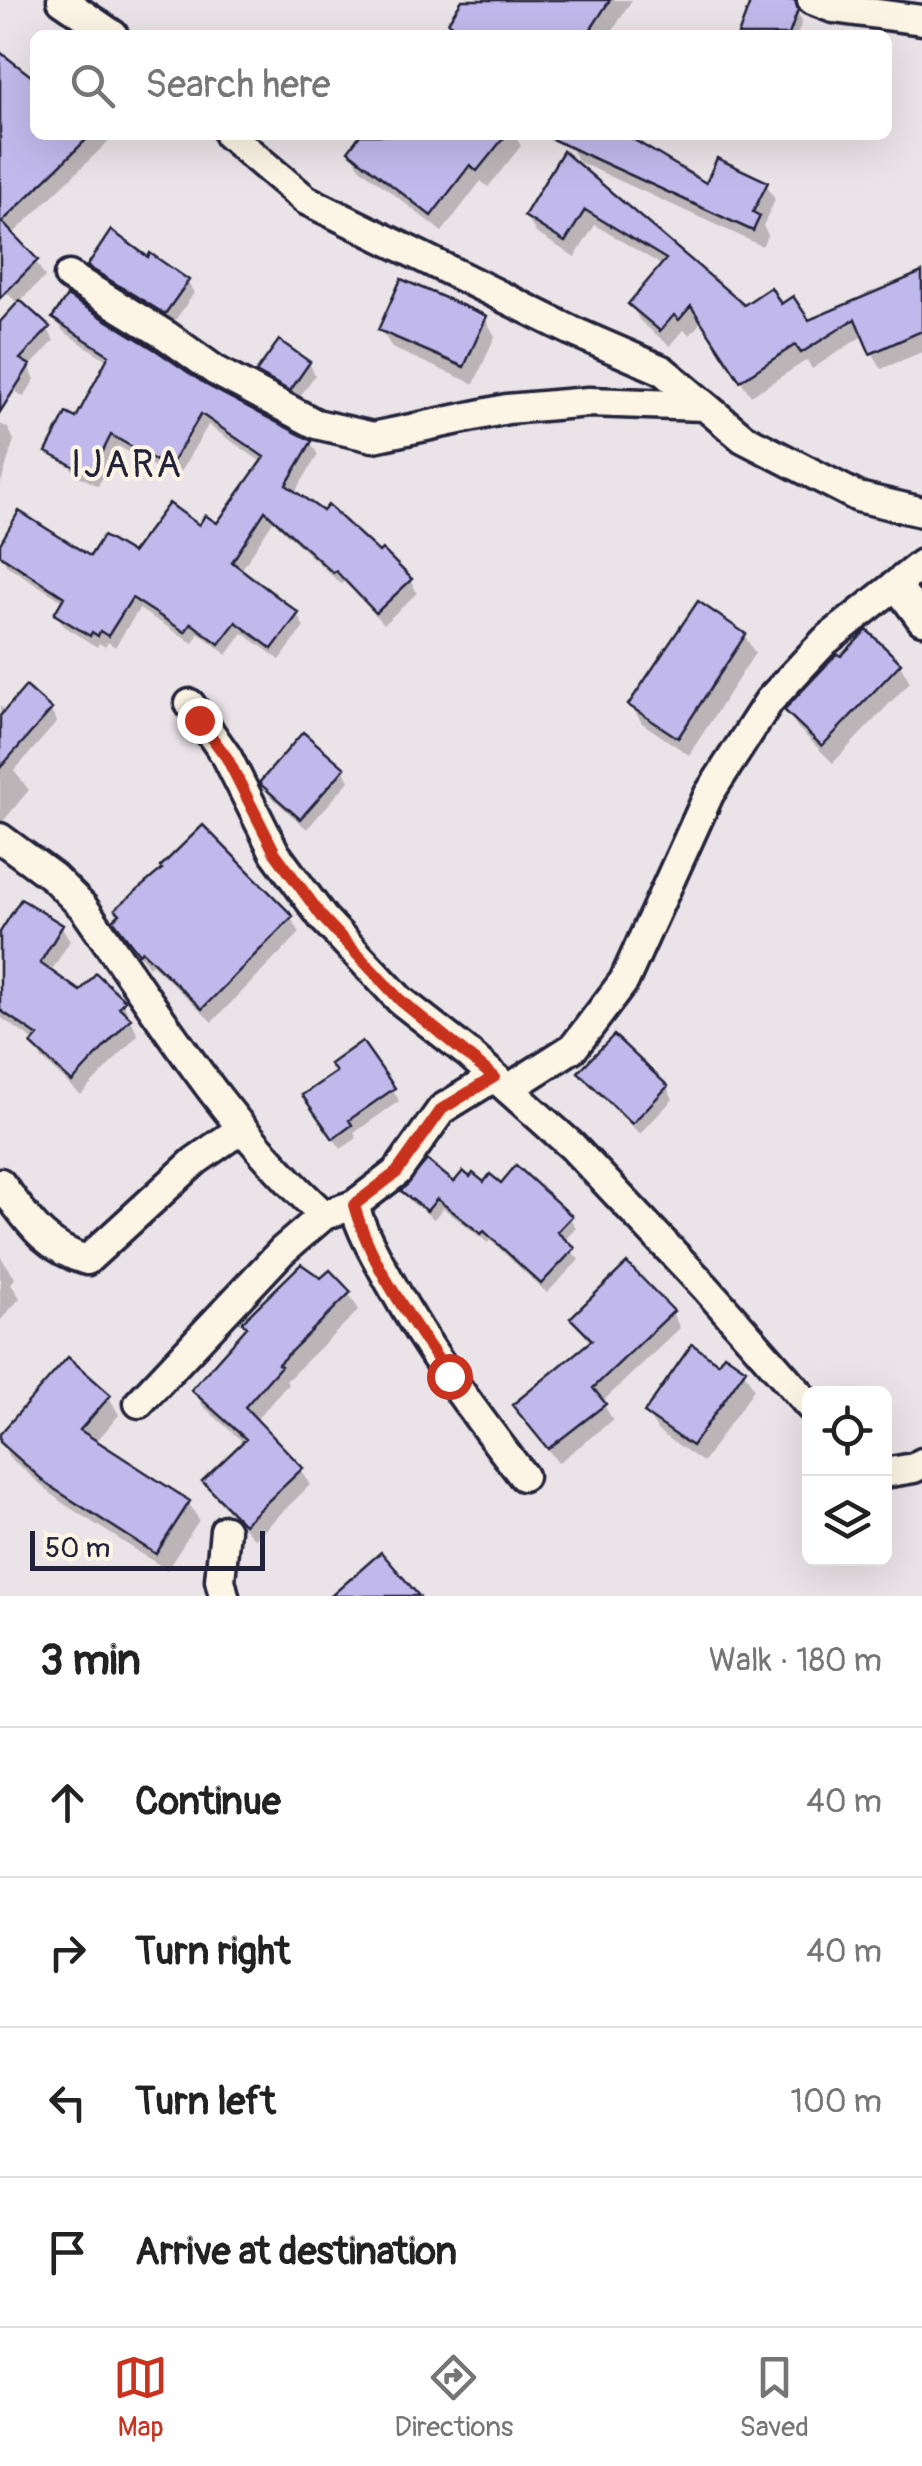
<!DOCTYPE html>
<meta charset="utf-8">
<style>
:root{--surface:#fff;--page:#f2f2f2;--text:#222;--muted:#767676;--line:#e0e0e0;--accent:#c8321e}
body{margin:0;font-family:Pangolin,sans-serif;background:var(--page);color:var(--text)}
.controls{position:absolute;right:30px;bottom:30px;display:grid;overflow:hidden;border-radius:15px;box-shadow:0 10px 40px #0002}
.controls button{width:90px;height:90px;display:grid;place-items:center;padding:0;border:0;border-bottom:2px solid var(--line);background:var(--surface);color:var(--text);font:50px sans-serif}
.scale{position:absolute;left:30px;bottom:25px;width:235px;box-sizing:border-box;padding-left:10px;border:5px solid #22223b;border-top:0;font-size:28px;line-height:35px;white-space:nowrap;color:#22223b;-webkit-text-stroke:8px #fcf5e5;paint-order:stroke}
.stop{position:absolute;width:30px;height:30px;margin:-22px;border:8px solid #c8321e;border-radius:50%;background:#fff}
.stop.end{background:#c8321e;border-color:#fff;box-shadow:0 2px 10px #0008}
.list{margin:0;padding:0;list-style:none}
h2{display:flex;justify-content:space-between;align-items:center;height:130px;margin:0;padding:0 40px;font-size:42px}
h2 small{font-size:32px;font-weight:400;color:var(--muted)}
.list li{display:grid;grid-template-columns:65px 1fr auto;gap:30px;align-items:center;box-sizing:border-box;height:150px;padding:0 40px;border-top:2px solid var(--line)}
.list b{display:block;font-size:38px;white-space:nowrap}
.list em{font-size:32px;font-style:normal;color:var(--muted)}
.icon{flex:none;width:55px;height:55px;fill:none;stroke:currentColor;stroke-width:2;stroke-linecap:round;stroke-linejoin:round}
.map{position:relative;flex:none;width:922px;height:1596px;overflow:hidden}
.search{position:absolute;background:var(--surface);box-shadow:0 10px 40px #0002;left:30px;right:30px;top:30px;height:110px;display:flex;align-items:center;gap:25px;box-sizing:border-box;padding:0 35px;border-radius:15px;color:var(--muted);font-size:38px}
.sheet{height:730px;background:var(--surface)}
nav{display:flex;justify-content:space-around;align-items:center;box-sizing:border-box;height:140px;border-top:2px solid var(--line);background:var(--surface);font-size:28px;color:var(--muted)}
nav a{display:grid;justify-items:center;gap:5px}
nav .on{color:var(--accent)}
.map>svg:first-child{display:block}
</style>
<div class="map">
<svg width="922" height="1596" viewBox="0 0 922 1596">
<rect width="100%" height="100%" fill="#eae3e7"/>
<filter id="ink" filterUnits="userSpaceOnUse"><feTurbulence type="fractalNoise" baseFrequency=".01" numOctaves="2"/><feDisplacementMap in="SourceGraphic" scale="20" xChannelSelector="R" yChannelSelector="G"/><feConvolveMatrix kernelMatrix="1 2 1 2 8 2 1 2 1" color-interpolation-filters="sRGB"/></filter>
<g filter="url(#ink)">
<path fill="#0003" d="M465,0h167l-22,35h-152l-7,-13z
M754,0l39,2 9,20 -5,13h-56z
M0,55l35,27v53h80l-104,101 25,26 9,15 -26,25 29,27 6,12 -25,27 6,11 -11,18 -24,-16v-56l19,-20 -19,-20z
M364,135h151l6,11 -33,41 -7,-6 -39,51 -81,-63 -10,-17z
M576,135h56l6,10 69,42 59,-3 9,16 -12,26 5,9 -6,11 -183,-84 -10,-16z
M564,155l180,153h36l28,15 114,-48v77l-41,17 -17,-34 -52,34 -5,-9 -56,36 -49,-75 -12,14 -6,-5 -14,16 -30,-25 -9,-17 32,-38 -68,-41 -20,32 -39,-24 -10,-17z
M148,260l39,21 7,12 -22,32 -75,-47 -7,-12z
M55,318l151,71 105,54 7,12 -24,39 116,86 7,13 -33,31 -40,-42 -3,2 -68,-63 -33,51 57,42 7,13 -24,33 -37,-27 -16,22 -28,-22 -6,10 -54,-34 -24,38 -7,-5 -3,5 -6,-4 -2,4 -33,-21 -7,-12 7,-12 -58,-37 -6,-15 91,10 41,-4 68,-28 18,-1 45,-64 -55,-38 -32,54 -58,-33 -20,40 -23,-12 -7,-12 40,-101 -45,-30z
M485,318l10,18 -21,48 -82,-36 -11,-18z
M309,363l6,12 -18,26 -31,-17 -7,-11z
M0,424l8,4 6,12 -14,46z
M744,635l11,18 -66,102 -47,-32 -11,-18z
M842,659l58,5 10,18 -77,81 -35,-35 -11,-17z
M0,706l7,6 43,-2 7,12 -43,49 15,19 -29,35z
M343,769l6,12 -42,48 -38,-34 -7,-12z
M291,918l9,15 -88,89 -60,-58 -3,3 -24,-31z
M62,927l8,14 -20,32 30,21 43,8 15,33 -57,60 -39,-36 -8,-15 2,-2 -36,-25v-82z
M582,1073l85,14 6,12 -33,35 -52,-50z
M393,1090l6,11 -45,32 3,5 -16,11 -29,-41z
M517,1169l53,49 6,10 -12,13 15,19 -32,33 -57,-53 -2,3 -45,-35 -9,11 -24,-18 -6,-10 51,-5 47,1z
M0,1256l15,22 -4,6 9,14 -20,23z
M330,1274l19,20 10,16 -73,71 2,3 -33,37 46,48 9,16 -55,54 -40,-42 -9,-16 39,-37 -42,-38 -9,-16z
M672,1313l8,15 -78,74 11,18 -55,43 -43,-58 76,-61 -18,-26z
M719,1366l25,5 10,18 -51,73 -45,-31 -11,-18z
M109,1397l10,18 -24,28 93,59 11,18 -32,50 -106,-68 -52,-45 -9,-16z"/>
<path fill="#c1b9eb" stroke="#22223b" stroke-width="2.5" d="M462,0h148l-23,35h-119l-20,-13z
M751,0h44l3,10 -9,25h-51z
M0,52l35,27v56h56l-89,87 36,38 -38,38z
M360,135h146l-29,36 -7,-6 -39,51 -83,-65z
M543,135h83l80,48 11,-25 51,24 -15,30 7,4 -7,15z
M563,151l181,154 27,-18 10,17 12,-8 16,24 113,-48v59l-52,23 -15,-35 -54,34 -6,-8 -55,36 -49,-75 -12,14 -5,-5 -14,16 -32,-27 38,-45 -81,-49 -20,32 -41,-26z
M111,230l37,27 2,-4 39,27 -24,34 -78,-48z
M401,279l86,37 -23,51 -86,-37z
M67,296l90,55 51,35 104,55 -26,44 37,26 5,-6 51,47 3,-3 30,30 -36,34 -40,-42 -3,2 -68,-62 -33,51 67,51 -27,36 -36,-27 -17,22 -28,-21 -6,9 -53,-34 -24,38 -8,-5 -2,5 -6,-4 -2,4 -36,-22 10,-17 -64,-42v-11l19,-33 71,45 13,-20 29,17 37,-50 30,22 6,-10 12,8 47,-66 -63,-43 -32,54 -58,-33 -20,40 -45,-23 20,-39 10,5 33,-63 -57,-37z
M20,300l30,27 -30,32 10,6 -30,47v-90z
M279,340l31,22 -20,29 -34,-19z
M698,601l48,33 -68,104 -50,-33z
M867,630l34,33 -79,83 -38,-36 53,-56 4,2z
M26,686l26,23 -52,59v-52z
M303,732l42,36 -45,51 -41,-36z
M203,825l90,91 -91,93 -60,-58 -3,3 -26,-34 7,-6 -5,-5 47,-40 -2,-2z
M21,899l42,26 -23,38 40,28 16,-18 29,27 -6,7 12,11 -59,64 -41,-38 7,-8 -38,-26v-78z
M614,1035l54,51 -36,38 -54,-52z
M362,1041l33,47 -46,32 3,5 -19,14 -31,-44 34,-23 -6,-8z
M427,1160l27,22 9,-11 7,6 3,-4 11,9 6,-8 11,9 15,-18 56,51 -15,16 18,16 -34,36 -57,-53 -3,3 -44,-35 -10,12 -26,-20z
M627,1263l47,48 -81,77 13,16 -58,45 -36,-44 80,-65 -22,-22z
M301,1264l20,14 9,-8 21,22 -73,72 3,2 -36,41 58,61 -59,56 -42,-43 44,-42 -55,-49 56,-63 -5,-5z
M692,1344l26,19 6,-9 22,15 -54,77 -48,-33z
M68,1357l43,38 -31,35 110,71 -34,53 -108,-69 -48,-43v-8z
M381,1552l38,44h-88z"/>
<g fill="none" stroke-linecap="round" stroke-linejoin="round">
<defs>
<path id="minor" d="M62,0l51,35
M812,0l21,8 89,12
M229,135l77,65 266,131 90,39 81,68 115,59 64,15
M69,276l98,60 49,35 100,53 57,13 134,-28 82,-7 115,4
M896,585l26,35
M190,704l37,53 48,96 48,65 77,82 69,54 103,92 134,142 104,118
M0,838l53,39 30,30c75,106 144,220 241,308l30,-10 43,-33 45,-63 52,-32
M508,1089l66,-42 50,-66 85,-187 60,-93 56,-60 97,-77
M0,1183c27,35 43,65 87,77l108,-99 46,-32
M354,1205c8,28 22,52 36,77 38,69 85,132 133,194
M139,1403l143,-152 42,-36
M884,1473l30,-5 8,-5
M224,1596l-4,-16 5,-50"/>
</defs>
<use href="#minor" stroke="#22223b" stroke-width="35"/>
<use href="#minor" stroke="#fcf5e5" stroke-width="28"/>
</g>
</g>
<g fill="none" stroke-linecap="round" stroke-linejoin="round" filter="url(#ink)">
<path stroke="#c8321e" stroke-width="12" d="M199,720l28,38 48,95 48,65 77,82 94,77 -52,32 -45,63 -43,33c17,62 60,118 95,171"/>
</g>
<g text-anchor="middle" dominant-baseline="central" stroke-width="8" stroke-linejoin="round" paint-order="stroke">
<g font-size="38" letter-spacing="2.5" fill="#22223b" stroke="#fcf5e5">
<text x="127" y="465">IJARA</text>
</g>
</g>
</svg>
<div class="controls">
<button><svg class="icon" aria-label="locate" viewBox="0 0 24 24"><circle cx="12" cy="12" r="6"/><path d="M12 2v4M12 18v4M2 12h4M18 12h4"/></svg></button>
<button><svg class="icon" aria-label="layers" viewBox="0 0 24 24"><path d="M12 4l9 5-9 5-9-5zM3 14l9 5 9-5"/></svg></button>
</div>
<div class="scale">50 m</div>
<div class="stop" style="left:449px;top:1376px"></div>
<div class="stop end" style="left:199px;top:720px"></div>
<div class="search"><svg class="icon" aria-label="search" viewBox="0 0 24 24"><circle cx="10" cy="10" r="6"/><path d="M15 15l6 6"/></svg>Search here</div>
</div>
<section class="sheet">
<h2>3 min<small>Walk · 180 m</small></h2>
<ul class="list">
<li><svg class="icon" aria-label="ahead" viewBox="0 0 24 24"><path d="M12 20V5M6 11l6-6 6 6"/></svg><div><b>Continue</b></div><em>40 m</em></li>
<li><svg class="icon" aria-label="right" viewBox="0 0 24 24"><path d="M7 20v-9h11M14 6l5 5-5 5"/></svg><div><b>Turn right</b></div><em>40 m</em></li>
<li><svg class="icon" aria-label="left" viewBox="0 0 24 24"><path d="M17 20v-9H6M10 6l-5 5 5 5"/></svg><div><b>Turn left</b></div><em>100 m</em></li>
<li><svg class="icon" aria-label="arrive" viewBox="0 0 24 24"><path d="M6 21V4h12l-3 4 3 4H6"/></svg><div><b>Arrive at destination</b></div></li>
</ul>
</section>
<nav>
<a class="on"><svg class="icon" aria-label="map" viewBox="0 0 24 24"><path d="M3 6l6-2 6 2 6-2v14l-6 2-6-2-6 2zM9 4v14M15 6v14"/></svg>Map</a>
<a><svg class="icon" aria-label="directions" viewBox="0 0 24 24"><path d="M12 3l9 9-9 9-9-9zM9 14v-3h6M13 9l2 2-2 2"/></svg>Directions</a>
<a><svg class="icon" aria-label="saved" viewBox="0 0 24 24"><path d="M7 4h10v16l-5-4-5 4z"/></svg>Saved</a>
</nav>
